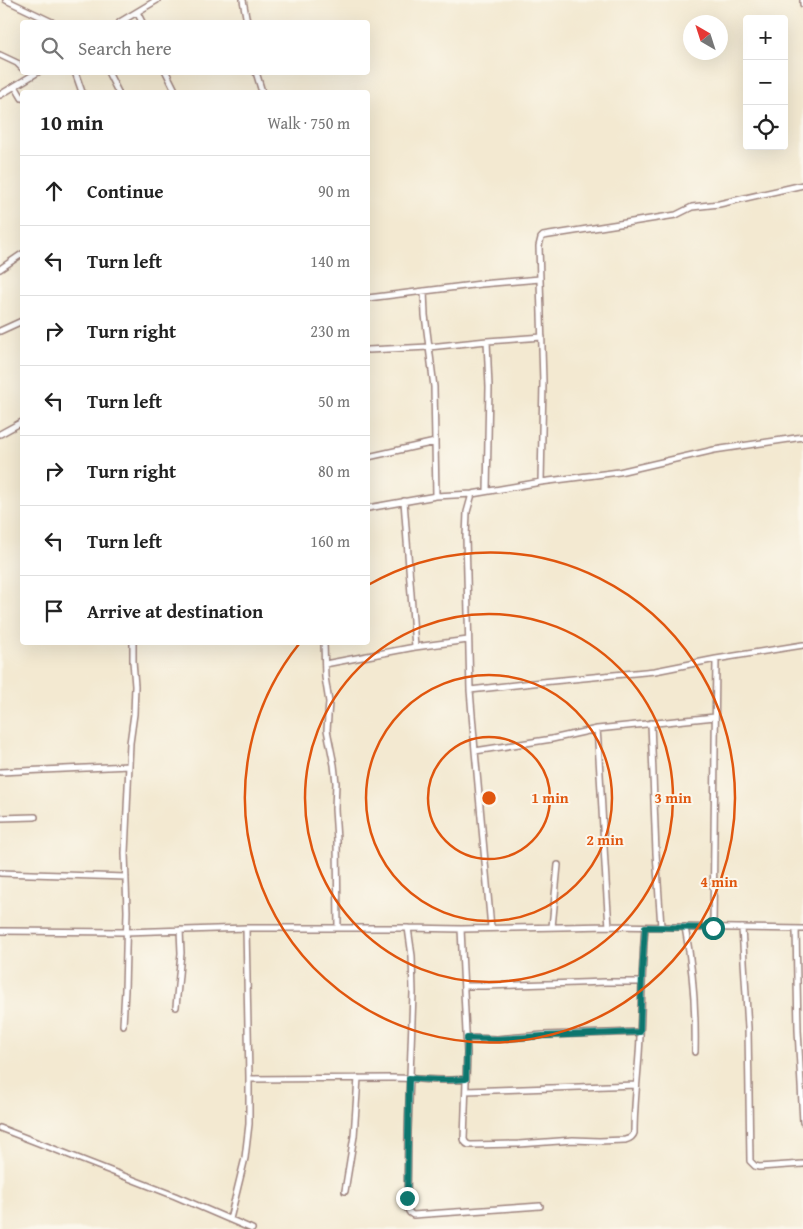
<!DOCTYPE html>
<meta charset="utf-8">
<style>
:root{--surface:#fff;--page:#f2f2f2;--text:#222;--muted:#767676;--line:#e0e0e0}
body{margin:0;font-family:"Gentium Book Plus",serif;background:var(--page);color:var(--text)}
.controls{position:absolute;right:15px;top:15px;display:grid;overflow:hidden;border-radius:5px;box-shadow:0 5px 20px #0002}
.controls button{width:45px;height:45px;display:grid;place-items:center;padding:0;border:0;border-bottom:1px solid var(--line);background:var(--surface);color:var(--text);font:25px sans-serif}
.compass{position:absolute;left:683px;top:15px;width:45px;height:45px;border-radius:50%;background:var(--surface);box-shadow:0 5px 20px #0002;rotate:321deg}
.stop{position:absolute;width:15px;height:15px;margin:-11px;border:4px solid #0f766e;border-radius:50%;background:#fff}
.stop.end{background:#0f766e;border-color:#fff;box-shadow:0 1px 5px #0008}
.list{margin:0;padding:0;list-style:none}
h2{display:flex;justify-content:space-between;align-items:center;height:65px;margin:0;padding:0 20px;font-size:21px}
h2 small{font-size:16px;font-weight:400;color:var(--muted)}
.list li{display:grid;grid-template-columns:32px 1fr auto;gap:15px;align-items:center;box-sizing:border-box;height:70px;padding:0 20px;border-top:1px solid var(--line)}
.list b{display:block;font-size:19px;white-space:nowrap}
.list em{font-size:16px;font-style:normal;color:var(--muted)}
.icon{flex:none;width:28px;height:28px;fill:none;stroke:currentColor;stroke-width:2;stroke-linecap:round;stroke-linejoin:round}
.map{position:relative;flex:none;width:803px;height:1229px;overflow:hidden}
.search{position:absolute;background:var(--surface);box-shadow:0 5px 20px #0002;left:20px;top:20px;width:350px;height:55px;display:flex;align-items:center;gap:12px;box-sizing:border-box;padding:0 18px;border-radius:5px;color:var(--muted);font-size:19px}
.panel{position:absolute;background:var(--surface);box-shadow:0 5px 20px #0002;left:20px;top:90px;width:350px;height:555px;border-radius:5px}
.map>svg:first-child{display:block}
</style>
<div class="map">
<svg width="803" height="1229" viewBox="0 0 803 1229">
<rect width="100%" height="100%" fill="#fbf7ec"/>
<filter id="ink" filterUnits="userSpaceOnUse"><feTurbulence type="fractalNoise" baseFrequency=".02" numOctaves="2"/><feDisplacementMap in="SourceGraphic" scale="10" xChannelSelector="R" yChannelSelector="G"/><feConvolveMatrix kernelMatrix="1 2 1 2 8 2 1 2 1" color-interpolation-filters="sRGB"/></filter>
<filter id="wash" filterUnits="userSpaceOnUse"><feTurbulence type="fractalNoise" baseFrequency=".0096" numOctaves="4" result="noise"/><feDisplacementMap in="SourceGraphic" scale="20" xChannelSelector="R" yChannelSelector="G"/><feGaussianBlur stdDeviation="1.12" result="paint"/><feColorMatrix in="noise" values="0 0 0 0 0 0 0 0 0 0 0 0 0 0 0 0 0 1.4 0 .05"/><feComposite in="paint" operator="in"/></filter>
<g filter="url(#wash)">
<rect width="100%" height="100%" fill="#f3e9d1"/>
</g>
<g filter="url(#ink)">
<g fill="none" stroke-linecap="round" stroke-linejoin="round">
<defs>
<path id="minor" d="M6,0l46,22
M243,0l4,22
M803,0v4
M137,12l5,10
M120,22l37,-22
M0,55l17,8 5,5
M75,72l7,20
M108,72l10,20
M166,72l10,20
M256,72l6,20
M15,86l7,12
M0,95l38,-23
M0,269l22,-15
M424,291l1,24 9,72 2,109
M368,298l113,-14 59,-5
M0,331l22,-10
M487,341l2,46 -2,104
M368,350l61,-3 58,-6 55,-4
M0,434l22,-12
M368,457l67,-15
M541,482l2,-100 -4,-136 2,-8 2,-2 133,-21 16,-8 27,-3 84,-19
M472,494l-5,18 -1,25 4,153 5,61 77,-12 45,-10 118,-12
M404,501l11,146
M368,508l68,-12 36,-2 69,-12 78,-10 95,-22 89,-13
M324,642l1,35 4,25 -2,28 7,35 2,18 -1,26 2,31 1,88
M325,664l90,-17 53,-7
M470,690l72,-8 113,-11 61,-12
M651,723l5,130 5,74
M597,729c5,66 7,132 12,197
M475,751l16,177
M0,772l129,-6
M0,818l35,-1
M0,873l126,4
M552,927l6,-62
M685,927c8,42 11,83 10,125
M408,928l4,28 1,37 -5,138 -1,77 3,5 3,2 127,-9
M713,928l3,-269 87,-14
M742,928l6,100 2,133 5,5 4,1 44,-3
M461,929l6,124 -3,86c1,4 3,6 7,6l48,-1 54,-4 26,1 26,-1c4,-1 8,-3 9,-7 0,-33 5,-65 6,-97 2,-37 2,-73 5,-109
M796,929l2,101 5,92
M0,931l126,1 120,-4h162l53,1 148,-3 194,3
M464,986h21l121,-4h35
M176,1007l5,-54 -1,-23
M123,1025l2,-35 2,-79 -2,-58 5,-110 4,-29 1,-28 -2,-25v-19
M467,1038l30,1 46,-4 97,-3
M249,1079l143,-1c25,0 49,4 74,1
M466,1091l170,-6
M0,1128l175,68 77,33
M345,1191l9,-55 4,-58
M230,1219l15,-61 4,-34v-47l-3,-149"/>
</defs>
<use href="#minor" stroke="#9e847e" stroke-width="8"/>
<use href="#minor" stroke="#fff" stroke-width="5"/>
</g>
</g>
<g fill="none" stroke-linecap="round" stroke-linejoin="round" filter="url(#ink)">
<path stroke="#0f766e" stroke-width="6" d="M407,1198l2,-120c19,2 38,3 57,1l1,-41 30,1 46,-3 97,-4 2,-58 3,-47 68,1"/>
</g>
<g fill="none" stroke="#e0560e" stroke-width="2.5">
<circle cx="489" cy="798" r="61"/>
<circle cx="489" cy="798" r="123"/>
<circle cx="489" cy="798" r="184"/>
<path d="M368 585A245 245 0 1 1 299 644"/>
</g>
<circle cx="489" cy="798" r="8" fill="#e0560e" stroke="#fbf7ec" stroke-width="2.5"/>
<g font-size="15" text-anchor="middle" font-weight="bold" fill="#e0560e" stroke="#fbf7ec" stroke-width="4" stroke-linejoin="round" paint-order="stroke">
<text x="550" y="803">1 min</text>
<text x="673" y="803">3 min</text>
<text x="605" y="845">2 min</text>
<text x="719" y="887">4 min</text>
</g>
</svg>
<div class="controls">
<button>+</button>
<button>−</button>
<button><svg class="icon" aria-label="locate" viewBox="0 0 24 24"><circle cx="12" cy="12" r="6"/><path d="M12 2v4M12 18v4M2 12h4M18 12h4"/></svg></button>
</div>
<svg class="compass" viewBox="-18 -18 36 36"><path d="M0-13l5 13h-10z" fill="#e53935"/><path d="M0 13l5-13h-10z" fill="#767676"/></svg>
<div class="stop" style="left:713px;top:928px"></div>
<div class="stop end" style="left:407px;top:1198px"></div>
<div class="search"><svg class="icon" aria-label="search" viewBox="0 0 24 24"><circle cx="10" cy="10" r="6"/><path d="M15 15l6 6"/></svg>Search here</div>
<section class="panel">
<h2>10 min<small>Walk · 750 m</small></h2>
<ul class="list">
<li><svg class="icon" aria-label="ahead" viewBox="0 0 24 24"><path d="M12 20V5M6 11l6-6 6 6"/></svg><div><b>Continue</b></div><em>90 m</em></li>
<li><svg class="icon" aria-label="left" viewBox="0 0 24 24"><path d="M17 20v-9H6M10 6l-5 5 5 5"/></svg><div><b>Turn left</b></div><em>140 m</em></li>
<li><svg class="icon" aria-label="right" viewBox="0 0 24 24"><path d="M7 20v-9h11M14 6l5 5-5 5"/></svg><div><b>Turn right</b></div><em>230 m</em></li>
<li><svg class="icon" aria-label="left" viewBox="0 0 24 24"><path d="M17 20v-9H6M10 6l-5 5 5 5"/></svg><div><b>Turn left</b></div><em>50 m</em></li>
<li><svg class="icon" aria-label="right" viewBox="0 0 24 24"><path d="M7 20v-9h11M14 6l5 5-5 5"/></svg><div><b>Turn right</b></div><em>80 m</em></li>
<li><svg class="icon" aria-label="left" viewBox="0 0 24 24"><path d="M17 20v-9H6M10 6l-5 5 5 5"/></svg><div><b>Turn left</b></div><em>160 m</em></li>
<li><svg class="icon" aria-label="arrive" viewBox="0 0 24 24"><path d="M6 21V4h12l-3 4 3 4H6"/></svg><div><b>Arrive at destination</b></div></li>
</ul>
</section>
</div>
